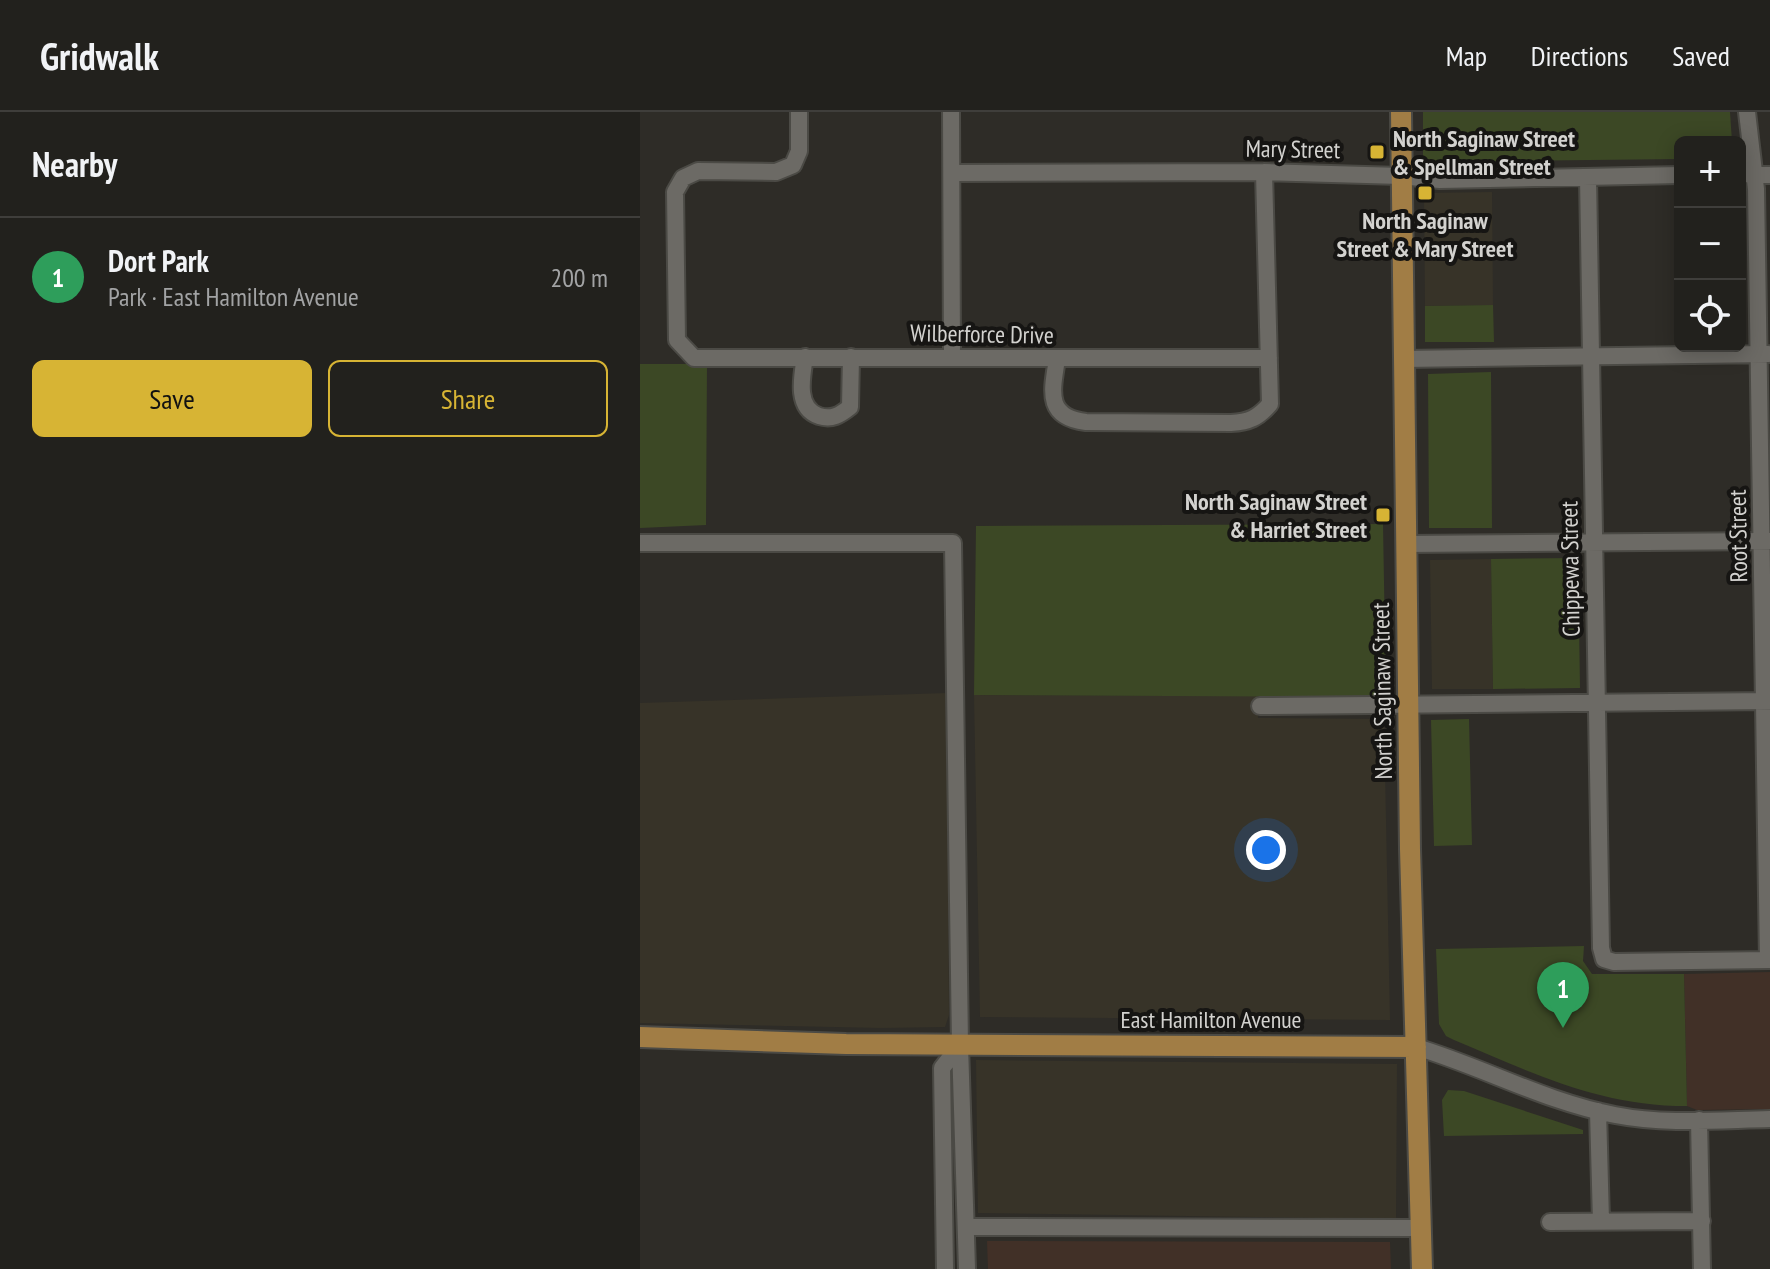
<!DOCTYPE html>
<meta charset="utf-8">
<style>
:root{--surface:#22211d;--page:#2e2e2a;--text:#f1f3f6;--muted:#a2a3a4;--line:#3f3e3b;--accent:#d7b434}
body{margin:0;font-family:"PT Sans Narrow",sans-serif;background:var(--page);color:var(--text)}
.controls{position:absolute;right:24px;top:24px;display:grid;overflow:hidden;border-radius:12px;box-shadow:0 4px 20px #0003}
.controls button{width:72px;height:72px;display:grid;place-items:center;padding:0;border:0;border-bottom:2px solid var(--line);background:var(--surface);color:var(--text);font:40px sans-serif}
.you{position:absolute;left:626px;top:738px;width:28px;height:28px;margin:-20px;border:6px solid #fff;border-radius:50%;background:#1a73e8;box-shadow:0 0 0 12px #1a73e833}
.badge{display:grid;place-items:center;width:52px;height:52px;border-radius:50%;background:var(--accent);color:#fff;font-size:26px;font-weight:700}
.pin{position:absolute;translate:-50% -66px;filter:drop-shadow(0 2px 4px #0008)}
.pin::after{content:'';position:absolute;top:42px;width:28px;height:24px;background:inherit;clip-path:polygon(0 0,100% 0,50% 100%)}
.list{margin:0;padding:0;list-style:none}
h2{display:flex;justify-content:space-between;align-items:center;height:104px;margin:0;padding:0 32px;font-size:34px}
h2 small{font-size:26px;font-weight:400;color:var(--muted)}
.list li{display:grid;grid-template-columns:52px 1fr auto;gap:24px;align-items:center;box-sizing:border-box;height:120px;padding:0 32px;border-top:2px solid var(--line)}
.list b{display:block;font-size:30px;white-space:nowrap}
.list p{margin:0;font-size:26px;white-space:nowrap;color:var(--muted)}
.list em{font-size:26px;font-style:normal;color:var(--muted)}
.actions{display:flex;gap:16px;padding:24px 32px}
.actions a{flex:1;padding:18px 0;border:2px solid var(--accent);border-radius:12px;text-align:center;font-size:28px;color:var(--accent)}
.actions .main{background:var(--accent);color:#111}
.icon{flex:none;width:44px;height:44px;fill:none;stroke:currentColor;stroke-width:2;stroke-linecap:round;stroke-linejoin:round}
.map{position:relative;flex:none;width:1130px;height:1157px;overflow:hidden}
header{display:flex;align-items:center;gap:48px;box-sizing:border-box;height:112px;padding:0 40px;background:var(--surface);border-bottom:2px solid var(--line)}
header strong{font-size:38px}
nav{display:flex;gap:44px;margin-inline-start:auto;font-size:28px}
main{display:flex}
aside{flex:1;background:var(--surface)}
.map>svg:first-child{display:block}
</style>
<header>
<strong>Gridwalk</strong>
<nav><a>Map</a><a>Directions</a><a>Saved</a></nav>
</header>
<main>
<aside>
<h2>Nearby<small></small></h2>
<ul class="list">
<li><span class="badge" style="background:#2e9e5b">1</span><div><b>Dort Park</b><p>Park · East Hamilton Avenue</p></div><em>200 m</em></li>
</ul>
<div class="actions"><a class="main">Save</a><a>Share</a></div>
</aside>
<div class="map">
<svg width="1130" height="1157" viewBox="0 0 1130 1157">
<rect width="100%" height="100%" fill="#2e2c27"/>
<path fill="#373328" d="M852,80l1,113 -68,1 -1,-113z
M851,447l2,130h-61l-2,-129z
M307,581l2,322 -4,12 -63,1 -242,-5v-320z
M334,583l283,1 1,22 126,1 6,301 -410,-3z
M336,948l421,4 -1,155 -418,-6z"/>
<path fill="#413027" d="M1130,860v137l-73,1 -10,-4 -3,-132z
M347,1129l403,1 1,27h-403z"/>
<path fill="#3c4825" d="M783,0h307l2,30h-52v17l-257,3z
M853,193l1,37h-69v-36z
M0,252h67l-1,161 -66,3z
M851,260l1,156h-63l-1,-154z
M743,412l3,173 -412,-2 2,-169z
M938,446l2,130 -87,1 -2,-130z
M829,607l3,126 -38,1 -3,-126z
M944,834l-1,15 9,13h92l3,132c-88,0 -154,-33 -233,-66l-8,-4 -7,-12 -3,-75z
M808,978l16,1 119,39v4l-139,2 -2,-36z"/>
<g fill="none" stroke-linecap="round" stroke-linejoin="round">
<defs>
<path id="minor" d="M159,0v39l-6,14 -17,7 -78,-1 -15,7 -8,14 2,148 17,18h575
M311,0l1,245
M1107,0l9,77 12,771
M312,61l312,-1 137,4 39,4 240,-5
M1100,62l30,1
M948,65l13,771 3,11 10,3 156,-2
M165,245c-3,19 -10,51 14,59 13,4 21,-1 31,-9l1,-50
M417,247c-5,32 -12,58 29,63l145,1c18,-1 27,-5 39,-19l-6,-232
M763,247l365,-5
M0,431h313l7,502 7,224
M766,432l364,-3
M620,594l510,-5
M776,935c67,20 130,55 199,68 51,10 104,5 155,4
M958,999l3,110
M1059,1008l3,149
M910,1110l152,-1
M327,1115l454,1
M305,1157l-3,-201 18,-23"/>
<path id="major" d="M761,0l9,737 12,420
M0,925l206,7 570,3"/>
</defs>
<use href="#minor" stroke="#4b4a45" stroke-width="20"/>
<use href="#major" stroke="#4b4a45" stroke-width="24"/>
<use href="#minor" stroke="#6c6a65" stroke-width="16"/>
<use href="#major" stroke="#a17d45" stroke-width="20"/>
</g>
<g fill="#d7b434" stroke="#161513" stroke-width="3">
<rect x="729" y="32" width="16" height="16" rx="4"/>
<rect x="777" y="73" width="16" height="16" rx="4"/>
<rect x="735" y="395" width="16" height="16" rx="4"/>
</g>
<g text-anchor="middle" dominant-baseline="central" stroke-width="8" stroke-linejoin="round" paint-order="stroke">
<g font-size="24" font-weight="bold" fill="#d3d2cf" stroke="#161513" text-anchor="start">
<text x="753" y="26">North Saginaw Street<tspan x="753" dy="28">&amp; Spellman Street</tspan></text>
<text x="785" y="108" text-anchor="middle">North Saginaw<tspan x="785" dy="28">Street &amp; Mary Street</tspan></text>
<text x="727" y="389" text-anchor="end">North Saginaw Street<tspan x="727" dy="28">&amp; Harriet Street</tspan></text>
</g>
<g font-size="24" fill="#d3d2cf" stroke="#161513">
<text transform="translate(653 37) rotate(1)">Mary Street</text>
<text transform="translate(342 222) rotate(1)">Wilberforce Drive</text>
<text transform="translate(1098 424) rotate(-91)">Root Street</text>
<text transform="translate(930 457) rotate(-91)">Chippewa Street</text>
<text transform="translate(742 579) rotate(-91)">North Saginaw Street</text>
<text x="571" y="907">East Hamilton Avenue</text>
</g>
</g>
</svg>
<div class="controls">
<button>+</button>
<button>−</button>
<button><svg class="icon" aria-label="locate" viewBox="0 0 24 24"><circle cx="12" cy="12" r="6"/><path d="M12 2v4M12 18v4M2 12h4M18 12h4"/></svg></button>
</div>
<div class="you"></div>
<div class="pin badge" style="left:923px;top:916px;background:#2e9e5b">1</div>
</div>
</main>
